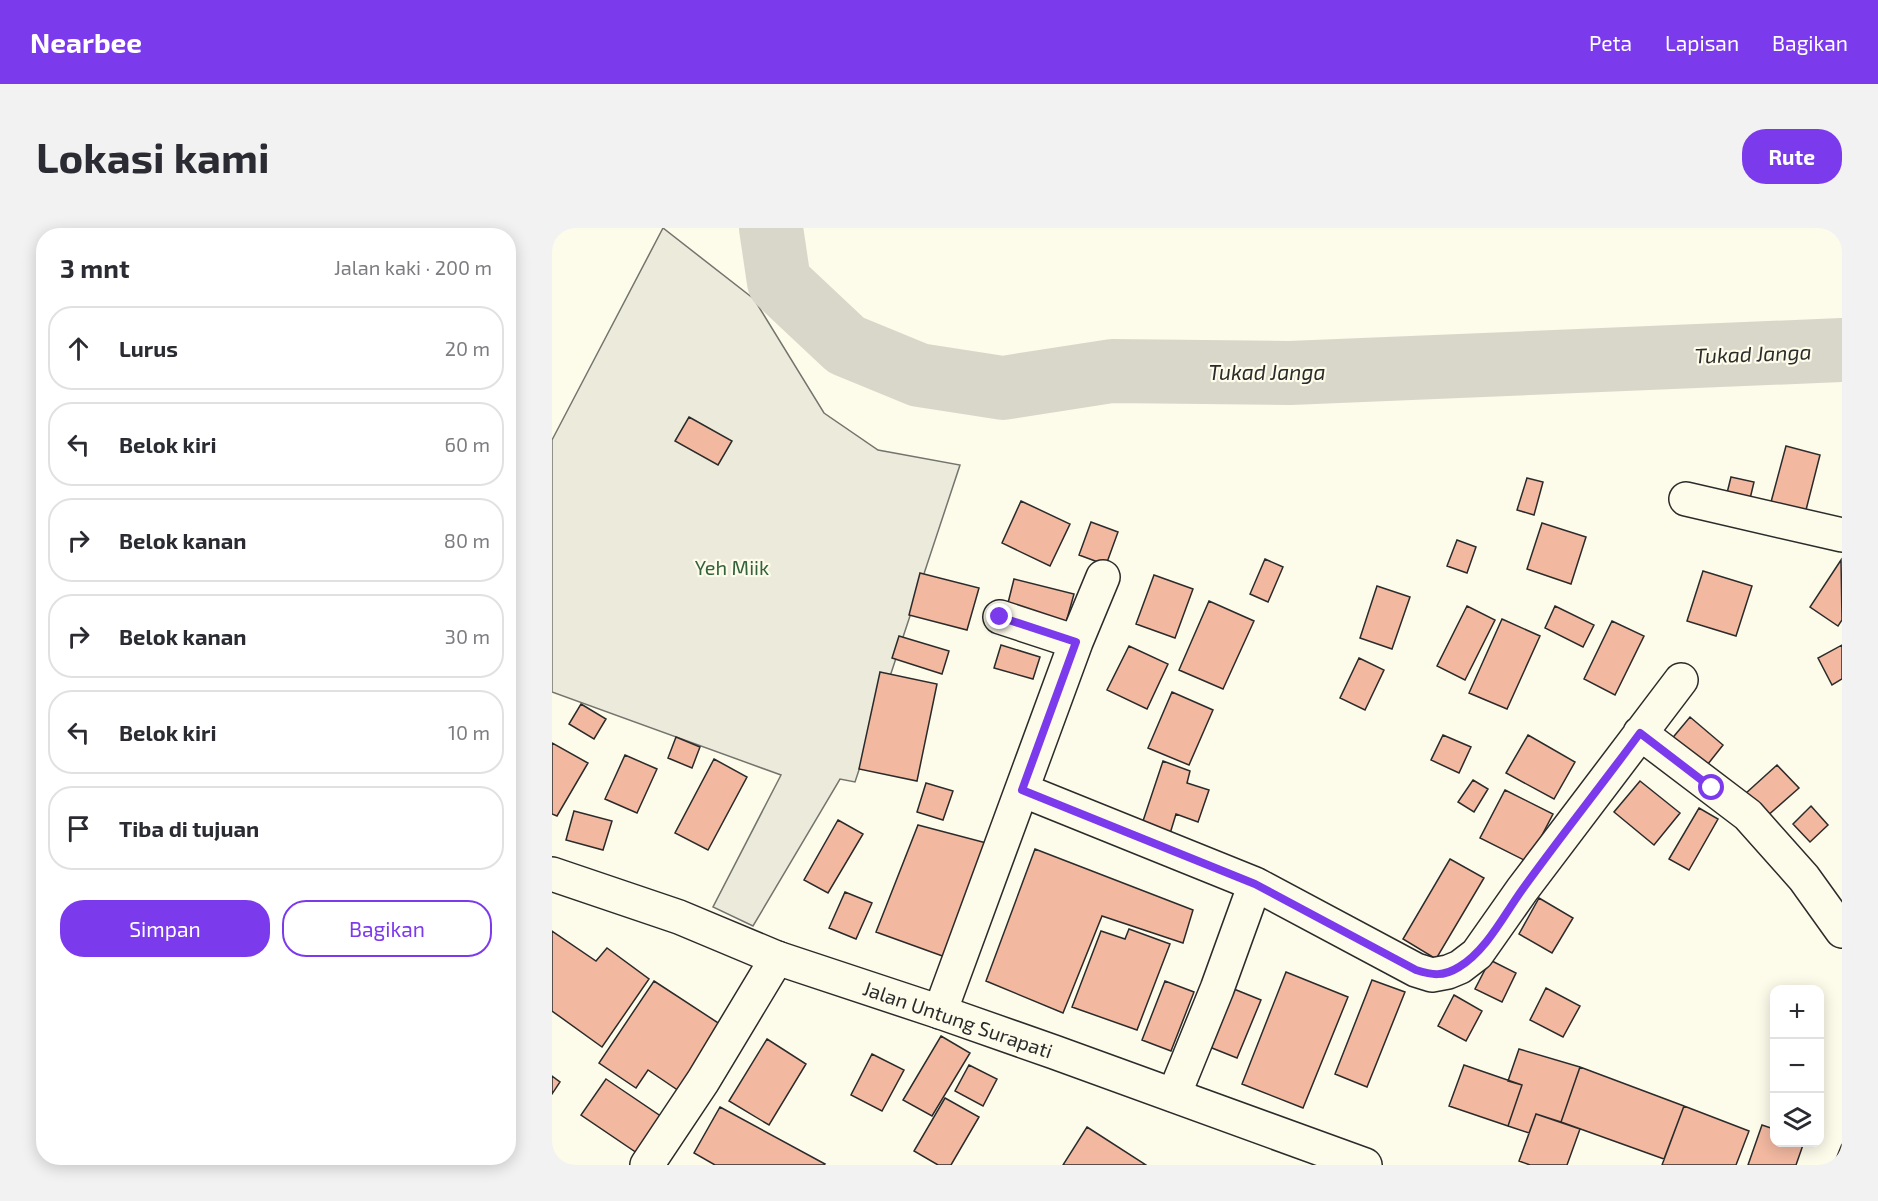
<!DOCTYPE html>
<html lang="id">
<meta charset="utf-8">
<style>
:root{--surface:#fff;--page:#f2f2f3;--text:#2b2b33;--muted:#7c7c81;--line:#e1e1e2;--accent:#7c3aed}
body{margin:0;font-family:"Exo 2",sans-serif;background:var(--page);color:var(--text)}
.controls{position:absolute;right:18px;bottom:18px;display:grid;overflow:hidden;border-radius:12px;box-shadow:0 3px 15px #0003}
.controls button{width:54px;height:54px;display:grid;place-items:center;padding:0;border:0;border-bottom:2px solid var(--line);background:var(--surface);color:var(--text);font:30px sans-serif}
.stop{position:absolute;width:18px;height:18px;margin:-14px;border:4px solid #7c3aed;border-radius:50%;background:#fff}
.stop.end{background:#7c3aed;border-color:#fff;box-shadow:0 2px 6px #0008}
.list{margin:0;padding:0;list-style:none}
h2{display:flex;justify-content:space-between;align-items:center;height:78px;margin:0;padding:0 24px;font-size:26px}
h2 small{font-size:20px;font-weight:400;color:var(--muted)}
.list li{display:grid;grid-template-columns:39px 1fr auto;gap:18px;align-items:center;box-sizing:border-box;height:84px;margin:0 12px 12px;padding:0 12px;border:2px solid var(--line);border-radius:24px}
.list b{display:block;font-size:22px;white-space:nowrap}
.list em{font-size:20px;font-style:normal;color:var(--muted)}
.actions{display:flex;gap:12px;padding:18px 24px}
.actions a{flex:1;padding:14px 0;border:2px solid var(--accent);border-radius:24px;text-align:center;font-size:21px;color:var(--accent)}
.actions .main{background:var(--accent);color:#fff}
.icon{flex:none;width:33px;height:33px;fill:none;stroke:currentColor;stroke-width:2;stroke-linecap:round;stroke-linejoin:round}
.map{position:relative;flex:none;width:1290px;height:937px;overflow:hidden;border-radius:24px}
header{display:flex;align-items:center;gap:36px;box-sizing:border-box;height:84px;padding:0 30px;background:var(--accent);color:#fff}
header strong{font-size:28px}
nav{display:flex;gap:33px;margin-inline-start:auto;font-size:21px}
.intro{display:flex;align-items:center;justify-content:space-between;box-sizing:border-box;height:144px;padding:0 36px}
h1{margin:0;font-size:42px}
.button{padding:15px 27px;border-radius:24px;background:var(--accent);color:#fff;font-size:21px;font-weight:700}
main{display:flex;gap:36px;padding:0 36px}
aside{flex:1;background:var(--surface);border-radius:24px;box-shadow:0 3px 15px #0003}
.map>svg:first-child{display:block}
</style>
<header>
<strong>Nearbee</strong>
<nav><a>Peta</a><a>Lapisan</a><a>Bagikan</a></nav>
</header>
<div class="intro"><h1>Lokasi kami</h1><a class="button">Rute</a></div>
<main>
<aside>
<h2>3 mnt<small>Jalan kaki · 200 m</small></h2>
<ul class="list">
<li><svg class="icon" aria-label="ahead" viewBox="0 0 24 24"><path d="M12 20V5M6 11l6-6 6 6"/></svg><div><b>Lurus</b></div><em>20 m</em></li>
<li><svg class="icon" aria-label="left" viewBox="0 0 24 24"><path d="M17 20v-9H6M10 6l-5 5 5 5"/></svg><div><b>Belok kiri</b></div><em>60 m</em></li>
<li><svg class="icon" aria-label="right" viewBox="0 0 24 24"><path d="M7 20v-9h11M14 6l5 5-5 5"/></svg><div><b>Belok kanan</b></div><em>80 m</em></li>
<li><svg class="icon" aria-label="right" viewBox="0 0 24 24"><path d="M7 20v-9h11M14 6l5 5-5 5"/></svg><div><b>Belok kanan</b></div><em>30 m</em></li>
<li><svg class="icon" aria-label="left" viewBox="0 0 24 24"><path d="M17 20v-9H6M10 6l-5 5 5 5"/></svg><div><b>Belok kiri</b></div><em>10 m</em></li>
<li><svg class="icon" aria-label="arrive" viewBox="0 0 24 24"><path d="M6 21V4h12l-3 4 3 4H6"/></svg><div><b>Tiba di tujuan</b></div></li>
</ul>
<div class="actions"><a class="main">Simpan</a><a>Bagikan</a></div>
</aside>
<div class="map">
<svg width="1290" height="937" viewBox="0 0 1290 937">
<rect width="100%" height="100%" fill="#fdfbea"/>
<path fill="#ecebdb" stroke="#74746e" stroke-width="1.5" d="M111,0l91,71 70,114 54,37 82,15 -105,317 -15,-3 -87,147 -40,-19 68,-132 -229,-83v-252z"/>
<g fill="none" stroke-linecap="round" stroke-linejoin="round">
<path stroke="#d8d7c9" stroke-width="64" d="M219,0l8,54 67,63 73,30 84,13 109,-17 178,2 552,-23"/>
</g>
<path fill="#f2b8a0" stroke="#2b2b2b" stroke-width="1.5" d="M137,189l43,24 -14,24 -43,-24z
M1234,218l34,9 -14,55 -35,-8z
M1179,249l23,5 -5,21 -23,-6z
M975,250l16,4 -9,33 -17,-5z
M469,273l49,23 -20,42 -48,-23z
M539,294l27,10 -12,33 -27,-10z
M990,295l44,14 -15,47 -44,-15z
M905,312l19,7 -9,26 -20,-7z
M713,331l18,8 -15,35 -18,-8z
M1289,332l1,60 -4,6 -28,-19z
M1151,343l49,15 -16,50 -49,-15z
M368,345l59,15 -12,42 -58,-15z
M602,347l39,14 -18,49 -39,-14z
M462,351l60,15 -9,32 -59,-15z
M825,358l33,11 -18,52 -32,-11z
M657,373l45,20 -31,68 -44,-19z
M915,378l28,14 -30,60 -28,-14z
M1003,378l39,19 -11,22 -38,-19z
M950,391l38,17 -33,73 -38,-16z
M1060,393l32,15 -29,59 -31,-16z
M347,408l50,15 -7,23 -50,-16z
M449,417l39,12 -7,22 -39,-11z
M1290,417v34l-10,6 -14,-27z
M577,418l39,18 -21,45 -40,-19z
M807,430l25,12 -19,40 -25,-12z
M328,444l57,12 -20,97 -58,-12z
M620,464l41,18 -24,55 -41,-17z
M29,476l25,15 -12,20 -25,-15z
M1138,489l33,28 -19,24 -34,-28z
M891,507l28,12 -12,26 -28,-13z
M976,507l47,27 -21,37 -48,-26z
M124,509l24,10 -8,21 -24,-10z
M0,515l36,20 -31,53 -5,-2z
M73,527l32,14 -20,44 -32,-14z
M162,531l33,18 -39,73 -33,-17z
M611,533l27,10 -3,12 22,7 -11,32 -22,-8 -7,23 -28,-10z
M1225,537l22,23 -33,29 -21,-23z
M921,552l15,9 -14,23 -16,-10z
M1088,553l40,32 -26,32 -40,-33z
M374,555l27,8 -10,29 -26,-8z
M953,562l48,24 -25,48 -48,-24z
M1259,578l17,19 -18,17 -17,-18z
M1147,580l19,11 -29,51 -20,-11z
M22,583l38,10 -9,29 -37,-10z
M286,592l25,14 -35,59 -24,-13z
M366,597l76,20 -46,113 -72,-26z
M483,621l158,61 -10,33 -81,-27 -39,97 -77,-32z
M898,631l34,19 -48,81 -33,-20z
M293,664l27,11 -16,36 -27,-11z
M987,670l34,20 -21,35 -33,-19z
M577,701l41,15 -33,86 -65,-23 29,-76 24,8z
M0,703l44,30 11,-13 42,31 -47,68 -50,-36z
M938,732l26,13 -14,29 -27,-13z
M734,744l62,25 -45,111 -61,-24z
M820,752l33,12 -38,95 -32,-13z
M102,753l75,49 -44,65 -37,-25 -12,18 -37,-25z
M613,753l29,11 -23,59 -29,-11z
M672,757l37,15 -24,58 -35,-14z
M994,760l34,18 -17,31 -33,-17z
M902,767l28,16 -16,30 -28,-15z
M389,808l29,17 -38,63 -29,-16z
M215,811l39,25 -37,61 -40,-24z
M967,821l61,18 -19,55 -25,-8 -7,19 -21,-7 14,-41 -14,-4z
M320,826l32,16 -22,41 -31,-16z
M417,837l28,14 -14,27 -28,-15z
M912,837l58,20 -14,41 -59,-20z
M1028,839l104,39 -20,53 -103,-37z
M0,848l8,6 -8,12z
M54,851l56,38 -25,36 -56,-38z
M393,870l34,19 -28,48h-13l-24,-14z
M1132,878l65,25 -13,34h-74z
M168,879l105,57 -1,1h-109l-21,-12z
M984,886l44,15 -13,36h-37l-11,-4z
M1210,897l12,4v13h30l-8,23h-48z
M535,899l59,38h-83z
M1290,916v17l-6,-2z"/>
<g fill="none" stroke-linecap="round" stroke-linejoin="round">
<defs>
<path id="minor" d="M1134,271l156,36
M448,389l76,25
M1088,505l108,82 56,63 38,53
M470,562l233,94 161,86 16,5 16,-3 12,-5 17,-13 45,-64 159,-210
M388,784l136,-370 27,-65
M622,867l43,-106 38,-105
M95,937l56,-84 74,-123"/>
<path id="trunk" d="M0,646l127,43 98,41 163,54 114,40 311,113"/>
</defs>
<use href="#minor" stroke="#2b2b2b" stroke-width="36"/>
<use href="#trunk" stroke="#2b2b2b" stroke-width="36"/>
<use href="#minor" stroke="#fdfbea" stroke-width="33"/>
<use href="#trunk" stroke="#fdfbea" stroke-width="33"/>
</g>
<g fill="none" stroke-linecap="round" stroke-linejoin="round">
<path stroke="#7c3aed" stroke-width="8" d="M448,389l76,25 -54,148 233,94 161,86c16,5 27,7 43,-3 27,-16 45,-52 63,-77 38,-53 79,-104 118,-157l72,55"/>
</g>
<g text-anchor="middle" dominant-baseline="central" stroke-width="4.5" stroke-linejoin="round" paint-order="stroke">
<g font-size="20" fill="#34623c" stroke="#fdfbea">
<text x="180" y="339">Yeh Miik</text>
</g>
<g font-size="20" fill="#2b2b2b" stroke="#fdfbea">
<text transform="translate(406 791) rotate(19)">Jalan Untung Surapati</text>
</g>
<g font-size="21" font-style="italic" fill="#2b2b2b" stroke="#fdfbea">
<text transform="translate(1201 125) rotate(-2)">Tukad Janga</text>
<text x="715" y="143">Tukad Janga</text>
</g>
</g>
</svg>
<div class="controls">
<button>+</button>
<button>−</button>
<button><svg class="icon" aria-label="layers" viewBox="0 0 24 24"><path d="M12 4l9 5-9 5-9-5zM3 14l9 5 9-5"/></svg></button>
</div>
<div class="stop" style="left:1160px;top:560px"></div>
<div class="stop end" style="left:448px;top:389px"></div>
</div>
</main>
